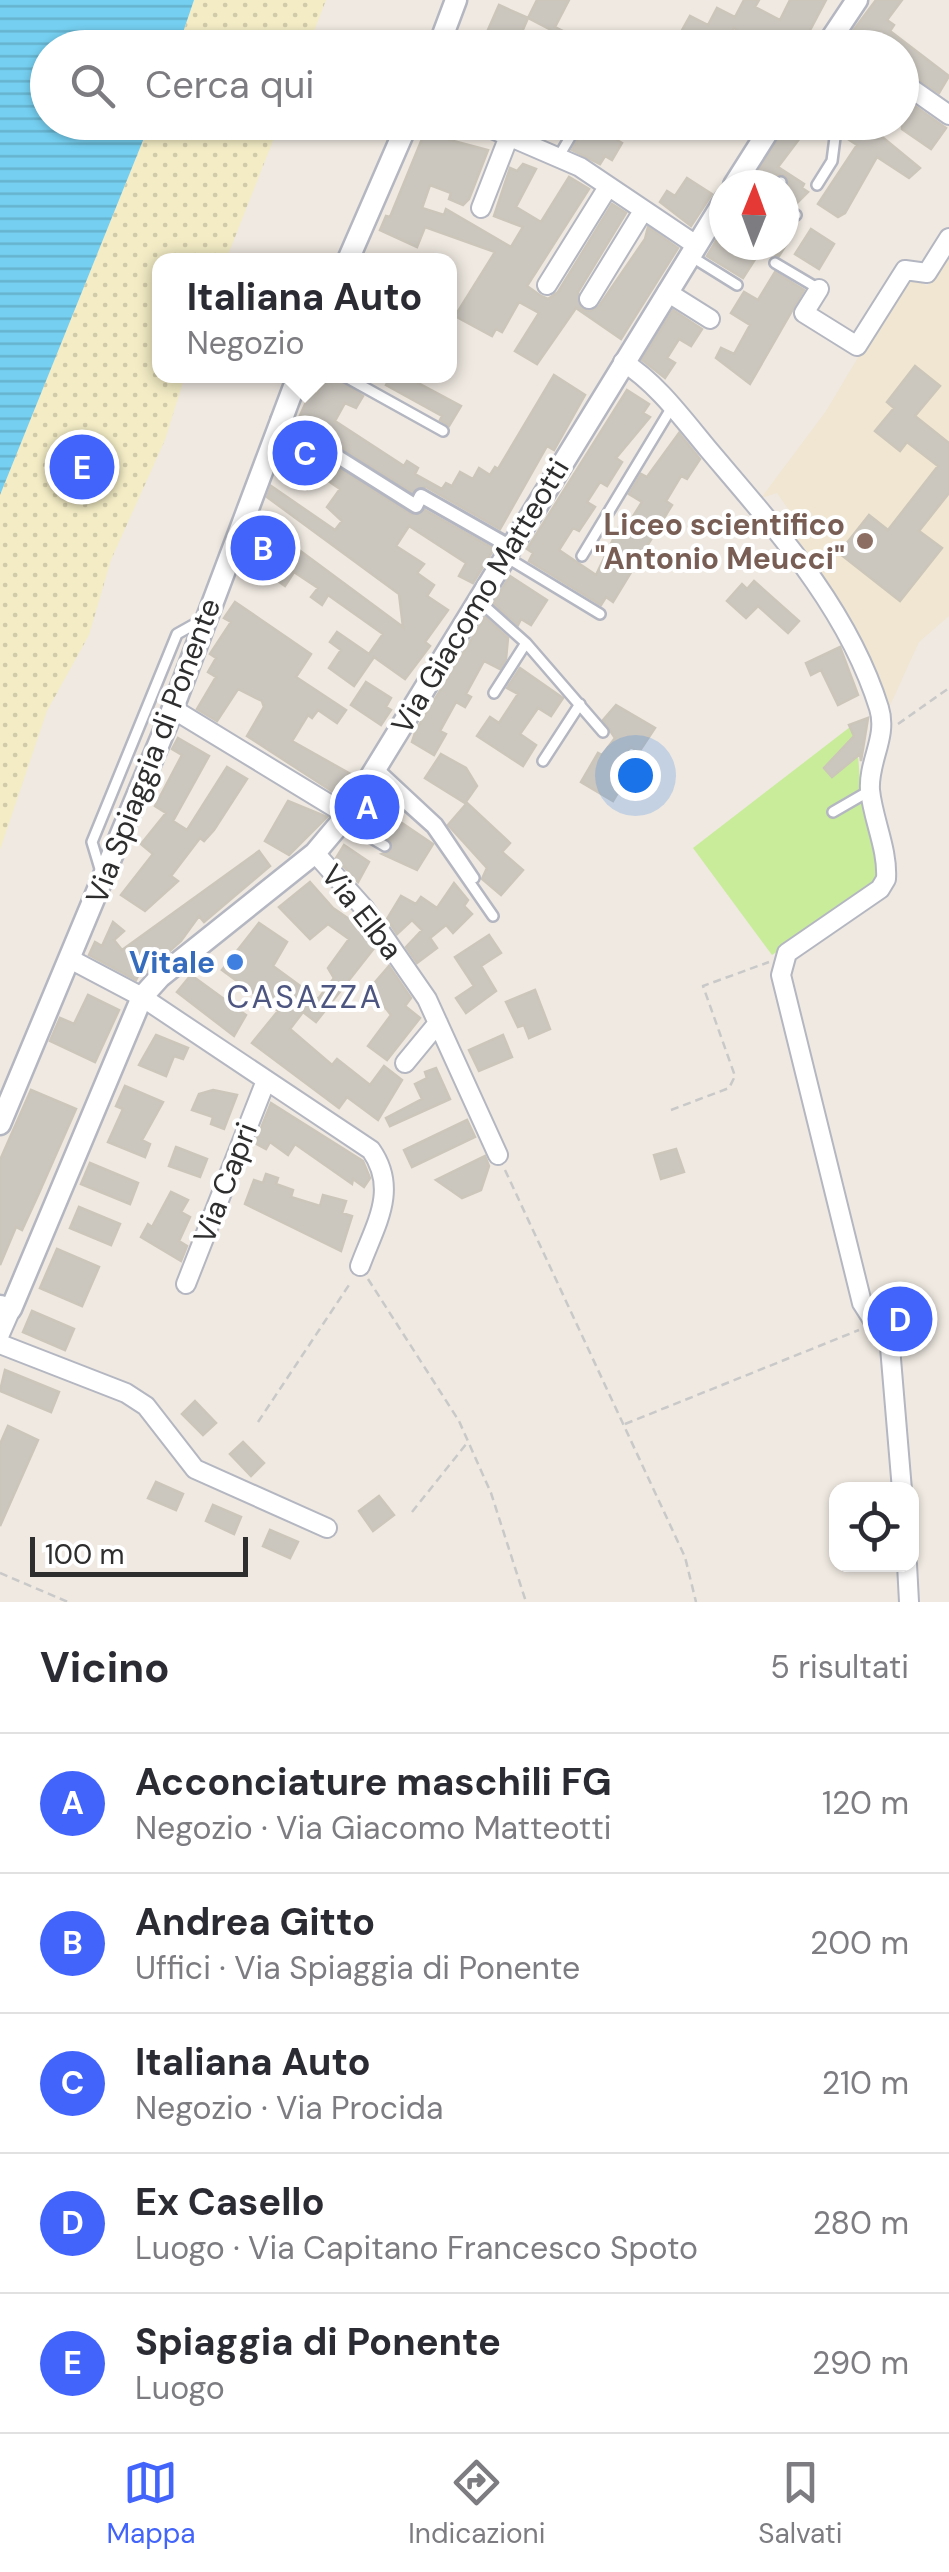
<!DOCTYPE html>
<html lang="it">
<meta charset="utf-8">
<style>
:root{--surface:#fff;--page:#f2f2f3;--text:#2b2b33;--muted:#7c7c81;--line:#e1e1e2;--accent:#4264fb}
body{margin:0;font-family:"DM Sans",sans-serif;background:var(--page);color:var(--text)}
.controls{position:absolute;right:30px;bottom:30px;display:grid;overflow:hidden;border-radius:20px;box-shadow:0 2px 8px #0004}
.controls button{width:90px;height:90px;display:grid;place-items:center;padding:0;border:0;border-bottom:2px solid var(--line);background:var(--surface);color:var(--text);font:50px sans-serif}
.compass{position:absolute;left:709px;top:170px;width:90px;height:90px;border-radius:50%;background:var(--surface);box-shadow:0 2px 8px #0004;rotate:1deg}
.scale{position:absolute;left:30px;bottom:25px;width:218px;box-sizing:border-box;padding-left:10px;border:5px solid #2e2e2e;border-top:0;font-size:28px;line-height:35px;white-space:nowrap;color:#2e2e2e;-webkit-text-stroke:8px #fff;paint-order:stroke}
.you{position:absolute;left:635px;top:775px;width:35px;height:35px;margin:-25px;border:8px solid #fff;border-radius:50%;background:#1a73e8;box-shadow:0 0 0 15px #1a73e833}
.badge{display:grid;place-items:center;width:65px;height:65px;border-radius:50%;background:var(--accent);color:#fff;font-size:32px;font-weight:700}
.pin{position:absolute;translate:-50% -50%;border:5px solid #fff;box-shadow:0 2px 10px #0006}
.popup{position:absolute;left:152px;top:253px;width:305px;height:130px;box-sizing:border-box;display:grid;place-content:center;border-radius:20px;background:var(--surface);filter:drop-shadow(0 2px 8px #0005);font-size:32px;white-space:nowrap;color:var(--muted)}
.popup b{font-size:38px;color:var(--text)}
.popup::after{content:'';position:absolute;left:50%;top:100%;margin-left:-20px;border:20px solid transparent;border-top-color:var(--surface)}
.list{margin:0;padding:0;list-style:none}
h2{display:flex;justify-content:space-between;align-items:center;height:130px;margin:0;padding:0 40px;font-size:42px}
h2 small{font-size:32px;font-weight:400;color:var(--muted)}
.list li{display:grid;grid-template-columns:65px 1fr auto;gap:30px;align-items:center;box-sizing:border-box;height:140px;padding:0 40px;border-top:2px solid var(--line)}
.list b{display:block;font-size:38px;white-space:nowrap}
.list p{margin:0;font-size:32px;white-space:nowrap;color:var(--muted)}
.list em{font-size:32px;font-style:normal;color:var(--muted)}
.icon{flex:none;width:55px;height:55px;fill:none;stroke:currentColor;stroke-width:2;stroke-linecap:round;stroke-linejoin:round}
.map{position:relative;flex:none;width:949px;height:1602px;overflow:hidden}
.search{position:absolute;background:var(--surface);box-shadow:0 2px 8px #0004;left:30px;right:30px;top:30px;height:110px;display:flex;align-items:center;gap:25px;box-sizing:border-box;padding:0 35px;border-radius:55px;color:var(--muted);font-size:38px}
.sheet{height:830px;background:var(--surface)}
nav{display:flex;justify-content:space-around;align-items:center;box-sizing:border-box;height:140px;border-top:2px solid var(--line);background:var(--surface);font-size:28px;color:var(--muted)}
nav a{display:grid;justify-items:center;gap:5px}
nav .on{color:var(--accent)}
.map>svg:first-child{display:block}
</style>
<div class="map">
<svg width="949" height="1602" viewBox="0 0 949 1602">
<defs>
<pattern id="sand-dots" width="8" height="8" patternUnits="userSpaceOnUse" patternTransform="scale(2.5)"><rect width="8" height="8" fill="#f3ecc5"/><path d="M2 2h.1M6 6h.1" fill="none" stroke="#d1cbaa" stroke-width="1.8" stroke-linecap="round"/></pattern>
<pattern id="water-rules" width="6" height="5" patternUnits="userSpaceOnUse" patternTransform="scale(2.5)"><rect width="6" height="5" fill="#75cff0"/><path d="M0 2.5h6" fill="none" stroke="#66b2ce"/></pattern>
</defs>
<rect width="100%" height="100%" fill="#efe9e1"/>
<path fill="#f0e6d1" d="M949,253v363l-30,26 -31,68 -18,-54 -78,-120 6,-13 -21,-30 -16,5 65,-87 82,-137 19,12z"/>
<path fill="url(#sand-dots)" d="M194,0h132l-18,47 -130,1z
M150,123h130l-54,137h-66v116h25l-20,64 -54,120 -22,75 -42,76 -47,139v-355z"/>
<path fill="#c9ec9a" d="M850,727c12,25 7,45 12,70l4,1 14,80 -9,11 -99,66 -79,-107z"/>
<path fill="url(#water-rules)" d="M0,0h194l-16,47 -130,1v74l102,1 -150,372z"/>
<path fill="#cbc7bf" stroke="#cbc5ba" stroke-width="2.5" d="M537,0h32l-14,27 43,21h-57l10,-18 -23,-12 -13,30h-35l19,-43 29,13z
M744,0h15l-4,7 25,13 10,-20h36l-18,34 6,5 -3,9h-45l-32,-20 -11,20h-35l-12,-7 14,-25 18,9 9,-17 18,9z
M876,0h26l-15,20 7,5 -4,6 59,45 -10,17 -37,-24v-21h-29l-21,-16z
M902,97l44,31 -15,21 -29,-20z
M788,122h24l-34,45 26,17 -2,4 6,4 -13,13 -11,-5 5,-18 -4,-7h-8l-6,10 -19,-3z
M845,122h19l56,46 -11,10 -32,-21 -32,56 -7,4 -20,-13 39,-59 -14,-9z
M587,123l35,20 -10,17 -7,-4 -5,8 -28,-14z
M438,131l13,4 -1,5 38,10 -19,49 -6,6 -14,-6 2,-6 -21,-8 -8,23 22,7 2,-6 65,38 12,-20 -29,-11 16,-48 7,3 6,-7 13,5 -20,38 25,15 28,-45 20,12 -62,97 14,10 7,3 10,-7 54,-88 14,9 -48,79 4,17 8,2 9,-5 46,-67 3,-12 30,21 -57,91 -45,-31 -39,56 -22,-13 24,-38 -20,-11 -17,30 -6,-3 -4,7 -37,-20 40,-64 -70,-25 -8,20 -37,-17 6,-14 4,1 34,-83 8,3z
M687,178l25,16 -21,32 -31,-24 7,-11 8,5z
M724,227v18h62l-7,11 -18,-6 -18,28 -36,-22z
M811,229l23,15 -15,25 -24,-15z
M775,272l29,18 -54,94 -34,-26 5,-10 13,6 16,-29 -19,-12 13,-21 14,8z
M673,310l29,19 -11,17 -12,-7 -12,19 8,5 -10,15 -23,-18z
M915,366l25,20 -25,30 34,27v50l-30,38 23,17 -42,53 -61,-48 30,-38 19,15 50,-64 -31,-24 -7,9 -25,-20 19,-23 -7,-6z
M554,375l31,20 -31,55 -7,-4 -47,83 -74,-42 -14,5 -114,-72 13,-29 6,3 11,-18h7l28,20 -7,12 -11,-5 -10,18 69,45 3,-5 11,7 -3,6 27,15 4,-6 6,3 8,-14 13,7 6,-11 11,7 5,-8 3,2z
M391,376h14l56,30 -12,20 -9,-6 2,-4 -56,-31z
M627,390l22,14 -6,9 7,4 -34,41 6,4 -15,24 -7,-4 -13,20 8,5 -16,24 -6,-3 -14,22 37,25 25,-52 6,3 15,-24 -13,-8 12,-20 6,3 32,-44 21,26 -13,20 -6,-3 -15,25 6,4 -59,97 -7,-5 -5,8 -72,-44 4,-8 -6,-4z
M304,447l107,67 14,-4 69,39 -21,34 -14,-7 7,-13 -57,-37 -13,20 28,18 -7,9 17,12 -7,11 21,14 -23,32 5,4 -25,33 -31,-22 -20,29 -25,-18 12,-18 -11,-8 7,-10 32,22 14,-20 -55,-39 -6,10 -11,-8 7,-9 -24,-16 -9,14 -34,-24 12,-17 -9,-6 10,-15 139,103 -4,-33 -132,-97 4,-11 64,44 7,-9 -15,-14 13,-18 -22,-15 -11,15 -18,-17z
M510,576l37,24 -16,25 -10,-6 -3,6 -25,-22z
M754,581l45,40 -11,12 -30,-27 -12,12 -19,-17 15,-17 5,5z
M235,602l76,52 -15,23 50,33 -9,13 -19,-13 -6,8 -4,-3 -16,26 62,35 -13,21 -94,-61 17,-29 -2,-6 -24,-12 -21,32 -20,-12 19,-32 -8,-5 8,-14 -6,-4 21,-32 -7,-4z
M485,617l23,21 -2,21 -6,10 -16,-8 -18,33 5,3 -6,10 -9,-5 -16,29 6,3 -12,21 -22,-13 4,-12z
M840,647l18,48 -20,10 -17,-35 -10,5 -5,-12z
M520,668l43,30 -12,18 -13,-8 -18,26 16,11 -13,21 -46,-30 13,-19 9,6 19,-29 -11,-6z
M366,682l25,16 -5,9 5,3 -10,15 -30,-20z
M616,705l39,23 -16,24 -8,-5 -16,17 9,5 -8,13 6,4 -9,15 -32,-19 17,-29 4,2 13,-17 -12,-18z
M868,718l-7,43 -1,-7 -28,23 -8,-9 30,-32 -5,-11z
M178,738l31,18 -36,65 14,9 40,-63 20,12 -33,51 -10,11 -4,-3 -29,38 7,5 -33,30 -24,-16 32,-41 -12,-10 25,-31 -11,-7 27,-51 -10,-6z
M441,754l25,14 11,18 -12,17 -40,-25z
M378,791l13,11 -5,7 10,10 37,25 -16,26 -35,-16 9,-3v-10l-32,-20z
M288,801l39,16 -38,38 -24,-14z
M467,803l43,40 -8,9 21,18 -22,25 -19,-16 5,-11 -39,-43z
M344,845l25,17 -11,20 -22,-24z
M259,851l11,15 -66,56 -5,-6 -18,25 -34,30 -5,-3 -6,12 -47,-25 6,-13 7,4 11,-24 11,9 -10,9 8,10z
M310,882l23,26 29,20 13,19 -59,75 -13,-10 -13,17 42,36 5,-6 33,26 14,-19 18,14 -24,40 -31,-23 -8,11 -87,-65 26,-32 -56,-41 37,-47 28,19 -14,24 45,33 16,-21 -6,-10 21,-29 -21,-15 -18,15 -31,-32z
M454,883l14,17 -4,6 8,8 -19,19 -7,-8 -16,13 7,10 -20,15 -11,-16 16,-17 -10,-10 -15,14 -10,-15 14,-23 15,8 5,-7 16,11z
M489,935l12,18 -20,13 15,25 -30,22 -10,-15 18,-12 -19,-29z
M389,966l22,32 -6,8 15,12 -33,42 -19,-14 23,-31 -21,-27z
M191,975l55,40 -12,21 -57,-44z
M535,990l15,39 -21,9 -5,-13 -6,2 -12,-25z
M88,995l31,15 -24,52 -45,-21 10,-23 14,6z
M156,1035l32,13 -5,11 -9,-3 -8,20 -27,-11z
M503,1035l9,22 -33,14 -10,-21z
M436,1068l14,31 -60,27 -4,-8 36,-19 -7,-15 12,-6 -2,-6z
M125,1086l38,16 -21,38 8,4 -5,13 -37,-15 15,-33 -7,-3z
M31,1090l45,19 -37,84 -17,37 -6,-3 -16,38v-105z
M213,1090l24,5 -13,34 -13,-5 2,-7 -21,-7 7,-16z
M271,1103l92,58 7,17 -6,9 -11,-8 -1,5 -57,-40 -7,11 -18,-13 -4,7 -11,-6z
M467,1120l8,17 -63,30 -8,-17z
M176,1147l31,12 -7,18 -31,-11z
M676,1149l8,23 -23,7 -7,-24z
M485,1156l4,10 -8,24 -19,8 -26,-18z
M90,1163l48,20 -8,21 -49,-20z
M266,1174l12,4 -2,6 17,6 -2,7 29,9 3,-11 23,6 -4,12 10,3 -11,35 -96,-47 9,-24 9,3z
M171,1192l17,8 -7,12 9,5 -11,24 8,5 -6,15 -40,-24 7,-13 4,3z
M79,1207l41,17 -9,21 -41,-17z
M57,1249l42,18 -17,39 -42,-18z
M32,1311l42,18 -9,21 -42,-18z
M5,1370l54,22 -8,20 -51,-21z
M195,1401l21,22 -13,12 -21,-21z
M8,1426l30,14 -38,86v-82z
M243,1442l21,21 -13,13 -21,-22z
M156,1482l27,12 -7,16 -28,-12z
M379,1496l15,19 -21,16 -14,-20z
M213,1505l28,12 -7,17 -28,-13z
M270,1530l28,12 -8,16 -27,-12z"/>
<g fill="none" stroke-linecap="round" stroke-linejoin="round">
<defs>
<path id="service" d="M559,156l20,-34
M779,185l2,-3
M817,185l15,-24 5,-39
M784,208l12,7
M692,257l45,28
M775,263l44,26
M344,376l99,55
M582,556l90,-149
M506,557l94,57
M479,601l47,42 77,89
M494,693l32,-50
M543,761l37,-57
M378,768l59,55 37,55
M374,776l58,52 61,88
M833,812l38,-22
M344,822l41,24
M101,872l-9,-30 85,-208 25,-14"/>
<path id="pedestrian" d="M278,419l138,87 5,-10 88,50"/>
<path id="minor" d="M834,34l19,14
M902,82l47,33
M476,122l104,45 116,78
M481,208l28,-72
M547,285l61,-98
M819,289l-15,24 53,33 48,-76 22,3 22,-35
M667,292l43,27
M589,299l54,-88
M623,362c33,20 60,57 85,87 66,78 140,159 171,259 9,29 -11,53 -9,82 3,30 18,59 16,89l-6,10 -93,64 -6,22 81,328 28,44 12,143
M173,709l174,106
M315,853l49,55 63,91 71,156
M70,959l72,38 229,153c28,40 4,75 -11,116
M405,1063l33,-40
M186,1284l79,-201
M0,1334l11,-25
M0,1344l126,49 20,13 49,63 132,59
M907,1564l2,38"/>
<path id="tertiary" d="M438,48l18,-48
M825,48l32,-48
M734,185l40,-63
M348,260l60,-138
M0,1124l167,-400 131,-348
M0,1306l11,3 131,-312 18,-20 155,-124 32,-38 377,-614"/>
</defs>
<use href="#service" stroke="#b4b7c1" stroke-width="14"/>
<use href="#pedestrian" stroke="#b4b7c1" stroke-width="18"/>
<use href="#minor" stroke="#b4b7c1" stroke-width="22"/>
<use href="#tertiary" stroke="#b4b7c1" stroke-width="25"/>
<path stroke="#c9c9c9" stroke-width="2.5" stroke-dasharray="8 5" stroke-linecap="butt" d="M898,724l51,-36
M671,1110l58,-22 6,-12 -32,-90 66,-24
M505,1170l180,387 11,45
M368,1279l91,142 32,72 35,109
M258,1422l93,-140
M625,1424l234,-94
M412,1512l55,-69
M0,1573l68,29"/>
<use href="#service" stroke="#fff" stroke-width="9"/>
<use href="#pedestrian" stroke="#fff" stroke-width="12"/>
<use href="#minor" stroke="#fff" stroke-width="18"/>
<use href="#tertiary" stroke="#fff" stroke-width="20"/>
</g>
<circle fill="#8d6e63" stroke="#fff" stroke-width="4" cx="865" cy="541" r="10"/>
<circle fill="#3f7fe0" stroke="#fff" stroke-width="4" cx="235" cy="962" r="10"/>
<g text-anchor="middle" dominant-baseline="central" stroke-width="8" stroke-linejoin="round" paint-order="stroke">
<g font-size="30" font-weight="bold" fill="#785e54" stroke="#fff" text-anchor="end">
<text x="845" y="524">Liceo scientifico<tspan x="845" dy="34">"Antonio Meucci"</tspan></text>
</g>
<g font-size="30" fill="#2e2e2e" stroke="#fff">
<text transform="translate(480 596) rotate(-59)">Via Giacomo Matteotti</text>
<text transform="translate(153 751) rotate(-69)">Via Spiaggia di Ponente</text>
<text transform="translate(362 912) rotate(52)">Via Elba</text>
<text transform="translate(225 1183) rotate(-69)">Via Capri</text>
</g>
<g font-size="30" font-weight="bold" fill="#366cbe" stroke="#fff" text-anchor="end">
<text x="215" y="962">Vitale</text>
</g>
<g font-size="32" letter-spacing="2.5" fill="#4d5680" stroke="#fff">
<text x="305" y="997">CASAZZA</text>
</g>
</g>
</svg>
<div class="controls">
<button><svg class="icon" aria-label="locate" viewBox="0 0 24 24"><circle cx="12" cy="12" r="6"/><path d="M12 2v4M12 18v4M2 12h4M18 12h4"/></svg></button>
</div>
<svg class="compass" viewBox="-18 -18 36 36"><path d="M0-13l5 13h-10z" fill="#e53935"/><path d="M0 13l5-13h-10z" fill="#7c7c81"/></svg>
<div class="scale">100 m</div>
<div class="you"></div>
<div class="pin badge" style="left:367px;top:807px">A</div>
<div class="pin badge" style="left:263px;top:548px">B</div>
<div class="pin badge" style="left:305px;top:453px">C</div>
<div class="popup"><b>Italiana Auto</b>Negozio</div>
<div class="pin badge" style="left:900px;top:1319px">D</div>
<div class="pin badge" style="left:82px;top:467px">E</div>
<div class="search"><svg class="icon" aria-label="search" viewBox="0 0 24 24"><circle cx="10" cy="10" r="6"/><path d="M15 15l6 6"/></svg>Cerca qui</div>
</div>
<section class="sheet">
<h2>Vicino<small>5 risultati</small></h2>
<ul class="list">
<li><span class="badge">A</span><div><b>Acconciature maschili FG</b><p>Negozio · Via Giacomo Matteotti</p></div><em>120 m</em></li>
<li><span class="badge">B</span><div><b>Andrea Gitto</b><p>Uffici · Via Spiaggia di Ponente</p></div><em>200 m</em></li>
<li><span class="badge">C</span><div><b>Italiana Auto</b><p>Negozio · Via Procida</p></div><em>210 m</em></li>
<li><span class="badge">D</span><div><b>Ex Casello</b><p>Luogo · Via Capitano Francesco Spoto</p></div><em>280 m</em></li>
<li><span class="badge">E</span><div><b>Spiaggia di Ponente</b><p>Luogo</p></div><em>290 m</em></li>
</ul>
</section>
<nav>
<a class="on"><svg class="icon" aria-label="map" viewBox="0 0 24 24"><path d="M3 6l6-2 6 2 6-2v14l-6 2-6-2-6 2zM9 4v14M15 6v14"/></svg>Mappa</a>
<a><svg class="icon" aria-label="directions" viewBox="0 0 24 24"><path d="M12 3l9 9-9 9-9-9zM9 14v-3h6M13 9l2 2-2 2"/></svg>Indicazioni</a>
<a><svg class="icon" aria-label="saved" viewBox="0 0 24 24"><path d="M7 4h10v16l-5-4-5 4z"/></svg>Salvati</a>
</nav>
